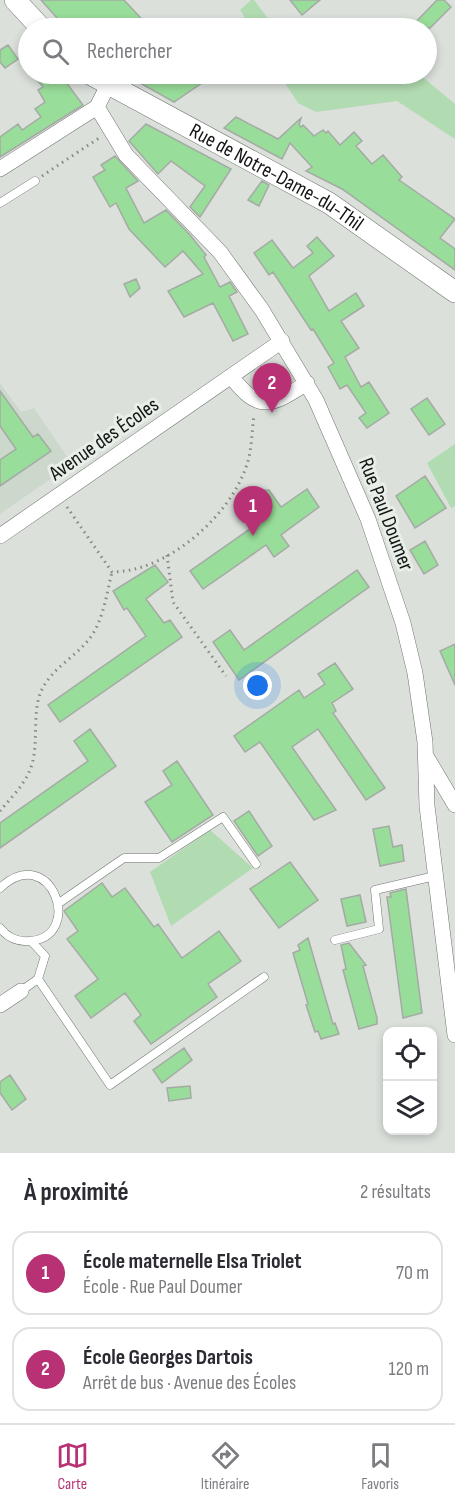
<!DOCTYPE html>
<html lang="fr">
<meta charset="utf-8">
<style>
:root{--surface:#fff;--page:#f2f2f3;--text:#2b2b33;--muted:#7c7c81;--line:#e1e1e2;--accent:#b73174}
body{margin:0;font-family:"Sofia Sans Condensed",sans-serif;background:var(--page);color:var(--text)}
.controls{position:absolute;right:18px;bottom:18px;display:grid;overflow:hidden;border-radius:12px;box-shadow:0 3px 9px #0003}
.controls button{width:54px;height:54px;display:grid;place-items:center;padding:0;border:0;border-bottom:2px solid var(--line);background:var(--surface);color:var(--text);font:30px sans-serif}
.you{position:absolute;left:258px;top:686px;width:21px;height:21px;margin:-15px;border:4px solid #fff;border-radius:50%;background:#1a73e8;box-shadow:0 0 0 9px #1a73e833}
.badge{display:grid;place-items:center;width:39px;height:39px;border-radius:50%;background:var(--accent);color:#fff;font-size:20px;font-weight:700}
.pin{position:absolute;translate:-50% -50px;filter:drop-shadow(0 2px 3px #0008)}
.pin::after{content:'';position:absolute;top:32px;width:21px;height:18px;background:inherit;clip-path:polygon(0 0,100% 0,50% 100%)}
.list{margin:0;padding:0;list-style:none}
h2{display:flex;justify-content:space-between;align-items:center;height:78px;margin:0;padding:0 24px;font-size:26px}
h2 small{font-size:20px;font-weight:400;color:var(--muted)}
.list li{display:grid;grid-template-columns:39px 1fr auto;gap:18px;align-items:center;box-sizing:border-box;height:84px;margin:0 12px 12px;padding:0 12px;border:2px solid var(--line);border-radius:18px}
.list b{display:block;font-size:22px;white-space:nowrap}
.list p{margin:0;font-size:20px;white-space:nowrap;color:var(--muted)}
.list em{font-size:20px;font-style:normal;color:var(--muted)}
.icon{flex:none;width:33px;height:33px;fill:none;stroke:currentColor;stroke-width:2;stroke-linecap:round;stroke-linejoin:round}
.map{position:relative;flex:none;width:455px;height:1153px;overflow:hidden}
.search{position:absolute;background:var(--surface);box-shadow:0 3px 9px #0003;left:18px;right:18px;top:18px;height:66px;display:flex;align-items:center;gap:15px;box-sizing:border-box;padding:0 21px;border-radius:33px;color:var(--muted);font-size:22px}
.sheet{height:270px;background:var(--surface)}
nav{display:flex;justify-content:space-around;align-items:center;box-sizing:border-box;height:84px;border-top:2px solid var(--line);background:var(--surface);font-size:16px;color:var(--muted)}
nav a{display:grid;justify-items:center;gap:3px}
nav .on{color:var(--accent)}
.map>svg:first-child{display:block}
</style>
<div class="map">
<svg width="455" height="1153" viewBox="0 0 455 1153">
<rect width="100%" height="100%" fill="#dbe0db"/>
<path fill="#ccd8cc" d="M0,383l21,29 13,-4 38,56 -72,50z"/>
<path fill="#b1dbb1" d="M251,0h3l21,28h-24l-11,-18z
M279,74h140l36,30v35l-58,-38 -81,11 -18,-9z
M455,444v62l-4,2 -24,-45z
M210,830l43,38 -82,58 -21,-54z"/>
<path fill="#98dd99" stroke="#a5aaa5" stroke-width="1.5" d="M41,0h83l26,28h-84z
M290,0h30l-18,15z
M437,0h7l7,7 -21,21h-20z
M8,45l10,14 -13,9 -5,-6v-12z
M32,74h28l23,31 -83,52v-20l18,-13 4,6 19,-13 -6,-8 10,-7 -7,-12 5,-3z
M124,74h28l13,7 11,-7h39l-41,28z
M236,117l42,22 23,-21 -2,7 2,2 2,-2 11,11 9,-6 3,3 2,-2 12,14 14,-13 8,9 -6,5 16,18 11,-9 19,22 -3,3 56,39 -15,19 15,11v21l-113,-81 -36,-18 6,-4 -22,-24 -8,16 -58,-31z
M146,124l85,45 -31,48 -10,-10 15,-21 -34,-25 -13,13 -29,-33z
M115,156l23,25 -12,7 18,35 22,-13 24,25 16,20 -2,2 16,30 10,-5 7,10 -8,4 19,38 -15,7 -20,-38 -29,14 -16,-26 35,-17 -20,-23 -18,16 -36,-38 -13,-26 -6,4 -17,-30 12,-7 -4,-5z
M262,181l7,4 -10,21 -11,-6z
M317,237l17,19 -25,20 20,35 27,-18 8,13 -23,15 18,27 -14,9 16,30 8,-5 20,31 -22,15 -8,-10 7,-5 -19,-28 -7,4 -12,-22 6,-4 -21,-34 -2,1 -38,-58 -4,3 -15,-22 18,-13 21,28 20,-15 -6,-7z
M136,279l4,9 -10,9 -6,-13z
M0,391l33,46 5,-3 13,17 -51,35v-26l16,-11 -16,-23z
M427,398l18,26 -16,11 -18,-26z
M425,476l21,32 -31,20 -19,-32z
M307,489l12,18 -38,28 8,11 -15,11 -8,-12 -63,44 -13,-18 77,-54 -11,-18 3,-8 10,-1 12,17z
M425,541l13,24 -14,9 -14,-24z
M155,565l13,17 -22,17 18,24 6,-3 12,17 -122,85 -12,-17 98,-69 -19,-28 -3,2 -11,-19z
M357,570l12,17 -130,93 -26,-38 17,-12 14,20z
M455,644v41l-15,-34z
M335,663l18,26 -21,14 4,8 -3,2 52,75 -19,12 -48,-71 -26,18 44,63 -22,10 -54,-78 -15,10 -11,-16 65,-46 5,8 21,-14 -7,-10z
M90,729l26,37 -116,82v-25l88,-62 -14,-20z
M177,761l36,54 -41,27 -27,-40 27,-17 -9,-14z
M249,811l23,35 -14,10 -24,-35z
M389,826l4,21 9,-2 2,16 -24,5 -7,-37z
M290,862l28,38 -39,28 -29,-39z
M102,883l10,14 13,-9 29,39 4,-3 24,34 37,-27 22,30 -33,23 9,13 -66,47 -17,-23 7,-6 -16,-22 -34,25 -16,-22 23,-17 -31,-40 11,-8 -14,-20z
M406,889l16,124 -19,5 -16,-121h4l-1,-4z
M360,895l6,27 -19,4 -6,-27z
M308,938l25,86 2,-1 4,11 -18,5 -3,-8 -3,1 -9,-27 2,-1 -15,-51 7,-3 -2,-5z
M349,943l17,22 -3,1 14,52v6l-18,5 -16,-59 3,-1 -5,-24z
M184,1048l8,12 -30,23 -9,-13z
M10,1075l16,24 -14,11 -12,-17v-11z
M190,1086l1,12 -22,3 -2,-13z"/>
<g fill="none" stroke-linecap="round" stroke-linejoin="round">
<defs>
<path id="service" d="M0,203l35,-22
M0,888c51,-48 86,50 29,53 -12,1 -22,-4 -29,-13
M59,903l65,-45h35l64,-41 33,47
M335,940l44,-11 -4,-39 60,-14
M31,941l14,15 -7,23
M38,979l72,106 154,-108
M21,991l17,-12"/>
<path id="minor" d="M108,85l-11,22 29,48 94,97 42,58 54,90 52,119 35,104 12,50 10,69 2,64 28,229
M0,169l97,-62
M231,376c28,38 41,29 76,7
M0,536l282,-195
M426,756l29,49
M0,1005l21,-14"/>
<g id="secondary">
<path d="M15,0l26,28"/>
<path id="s1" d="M90,74l239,129 126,89"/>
</g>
</defs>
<use href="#service" stroke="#707570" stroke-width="9"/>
<use href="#minor" stroke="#707570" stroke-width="16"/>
<use href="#secondary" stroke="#707570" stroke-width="22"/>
<path stroke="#858985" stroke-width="3" stroke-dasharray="1.5 4.5" stroke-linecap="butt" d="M42,176l57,-38
M67,507l45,65c56,0 121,-58 136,-111 4,-15 4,-31 6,-46
M167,555l6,47 53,74
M0,811c10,-12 24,-26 30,-41 11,-27 -1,-62 15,-86 10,-16 27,-26 39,-39 19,-19 22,-49 28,-73"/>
<use href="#service" stroke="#fff" stroke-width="8"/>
<use href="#minor" stroke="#fff" stroke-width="15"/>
<use href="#secondary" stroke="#fff" stroke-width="21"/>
</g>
<g text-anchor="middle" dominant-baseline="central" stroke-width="6" stroke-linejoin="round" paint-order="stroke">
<g font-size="21" fill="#131513" stroke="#e8eee8">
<text stroke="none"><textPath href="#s1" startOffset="213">Rue de Notre-Dame-du-Thil</textPath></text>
<text transform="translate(104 439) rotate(-35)">Avenue des Écoles</text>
<text transform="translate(386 514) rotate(69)">Rue Paul Doumer</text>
</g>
</g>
</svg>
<div class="controls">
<button><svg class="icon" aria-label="locate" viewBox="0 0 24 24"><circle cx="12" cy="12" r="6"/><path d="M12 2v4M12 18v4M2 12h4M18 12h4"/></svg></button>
<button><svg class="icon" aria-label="layers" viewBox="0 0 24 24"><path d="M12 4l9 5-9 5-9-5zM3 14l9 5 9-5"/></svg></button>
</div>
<div class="you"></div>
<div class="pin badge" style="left:253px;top:536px">1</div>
<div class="pin badge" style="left:272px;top:413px">2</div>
<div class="search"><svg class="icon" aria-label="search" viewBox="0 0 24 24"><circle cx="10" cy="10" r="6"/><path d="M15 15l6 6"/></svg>Rechercher</div>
</div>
<section class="sheet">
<h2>À proximité<small>2 résultats</small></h2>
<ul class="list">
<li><span class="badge">1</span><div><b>École maternelle Elsa Triolet</b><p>École · Rue Paul Doumer</p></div><em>70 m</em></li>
<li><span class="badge">2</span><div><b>École Georges Dartois</b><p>Arrêt de bus · Avenue des Écoles</p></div><em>120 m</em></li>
</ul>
</section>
<nav>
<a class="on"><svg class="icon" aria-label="map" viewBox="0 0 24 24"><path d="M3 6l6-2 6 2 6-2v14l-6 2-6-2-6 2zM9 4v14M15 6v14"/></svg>Carte</a>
<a><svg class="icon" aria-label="directions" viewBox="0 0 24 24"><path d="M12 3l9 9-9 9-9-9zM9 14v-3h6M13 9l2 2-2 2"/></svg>Itinéraire</a>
<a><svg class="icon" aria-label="saved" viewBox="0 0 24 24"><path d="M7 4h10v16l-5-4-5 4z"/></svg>Favoris</a>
</nav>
